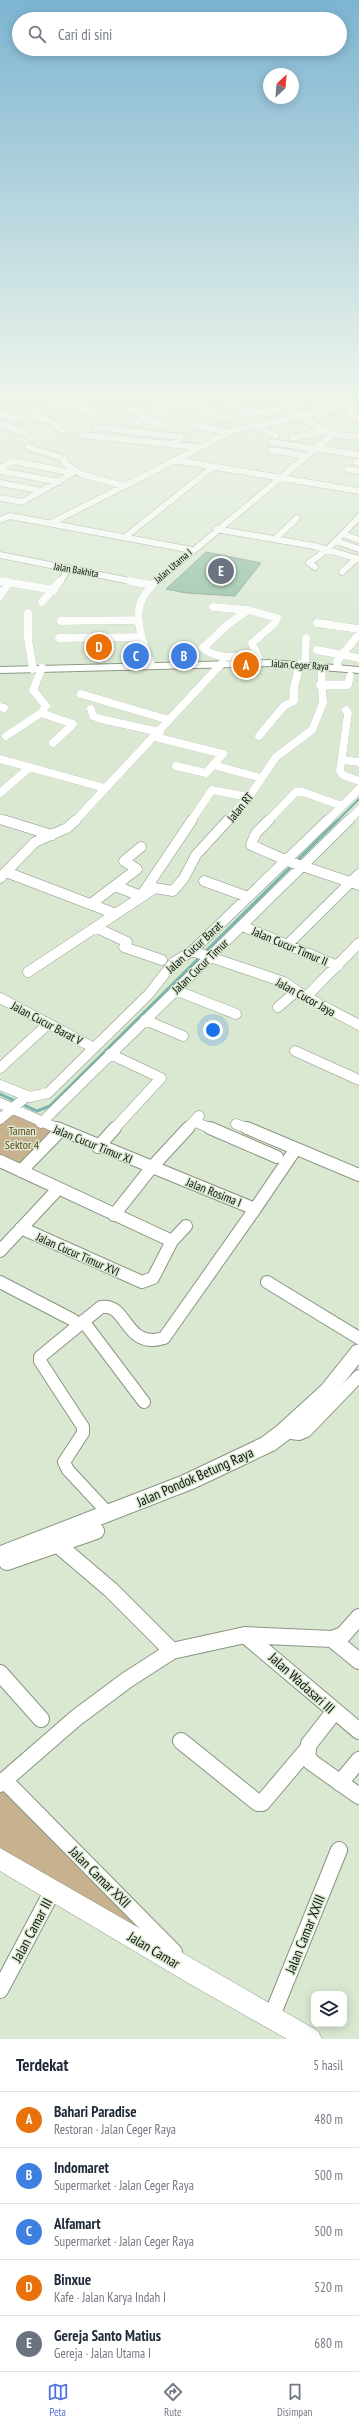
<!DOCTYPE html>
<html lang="id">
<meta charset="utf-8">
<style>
:root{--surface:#fff;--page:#f6f6f7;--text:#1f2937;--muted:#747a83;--line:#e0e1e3;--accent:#5271e5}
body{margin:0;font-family:"PT Sans Narrow",sans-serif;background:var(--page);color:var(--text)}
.controls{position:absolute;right:12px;bottom:12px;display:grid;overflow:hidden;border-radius:8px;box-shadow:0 2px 10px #0003}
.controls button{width:36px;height:36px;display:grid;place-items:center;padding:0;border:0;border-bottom:1px solid var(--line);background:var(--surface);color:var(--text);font:20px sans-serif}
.compass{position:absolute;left:263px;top:68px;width:36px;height:36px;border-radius:50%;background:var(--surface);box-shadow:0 2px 10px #0003;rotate:26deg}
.you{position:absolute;left:213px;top:1030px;width:14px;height:14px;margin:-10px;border:3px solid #fff;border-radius:50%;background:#1a73e8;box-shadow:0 0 0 6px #1a73e833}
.badge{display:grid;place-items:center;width:26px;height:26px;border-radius:50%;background:var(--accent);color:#fff;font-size:13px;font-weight:700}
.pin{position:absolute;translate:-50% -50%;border:2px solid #fff;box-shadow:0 1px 4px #0006}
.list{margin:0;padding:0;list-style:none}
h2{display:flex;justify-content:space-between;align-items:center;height:52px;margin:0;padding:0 16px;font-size:17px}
h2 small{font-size:13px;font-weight:400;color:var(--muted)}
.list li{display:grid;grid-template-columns:26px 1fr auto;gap:12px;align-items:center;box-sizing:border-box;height:56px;padding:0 16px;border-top:1px solid var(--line)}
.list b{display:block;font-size:15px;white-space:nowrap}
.list p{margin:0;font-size:13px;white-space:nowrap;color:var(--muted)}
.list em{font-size:13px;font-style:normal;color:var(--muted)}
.icon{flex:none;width:22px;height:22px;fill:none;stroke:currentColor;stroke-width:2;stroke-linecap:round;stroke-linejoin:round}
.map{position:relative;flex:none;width:359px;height:2039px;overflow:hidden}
.search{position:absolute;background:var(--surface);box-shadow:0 2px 10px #0003;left:12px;right:12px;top:12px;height:44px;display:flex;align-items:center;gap:10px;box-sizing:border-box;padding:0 14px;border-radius:22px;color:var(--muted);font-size:15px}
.sheet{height:332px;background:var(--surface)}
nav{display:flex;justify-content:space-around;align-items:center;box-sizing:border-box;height:56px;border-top:1px solid var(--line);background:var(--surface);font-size:11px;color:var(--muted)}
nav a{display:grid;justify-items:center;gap:2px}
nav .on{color:var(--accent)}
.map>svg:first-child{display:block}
</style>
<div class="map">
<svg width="359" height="2039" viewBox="0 0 359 2039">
<rect width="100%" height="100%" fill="#dae8d2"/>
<path fill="#c7b18e" d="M13,1108l46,23 -40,40 -19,-9v-42z
M4,1785l188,187 -192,-114v-69z"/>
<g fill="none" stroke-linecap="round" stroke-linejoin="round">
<path stroke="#7ab4ae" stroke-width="2" d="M337,821l22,-22"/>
<path stroke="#7ab4ae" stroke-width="3" d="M204,953l134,-133
M0,1094l37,17 13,-5 150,-149"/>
</g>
<path fill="#8ebda4" stroke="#869d90" d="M206,552l55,11 -26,33 -49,-3 -20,-4z"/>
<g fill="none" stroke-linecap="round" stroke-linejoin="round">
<defs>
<path id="minor-far4" d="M71,396l5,2
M142,396l36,12 20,-2 23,12 60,-9
M313,396l30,5
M230,401l20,13
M299,402l-17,3 19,11
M60,403l38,11
M314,404l13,2 26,-4 3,-6
M127,408l22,8
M356,408l-8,8 11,3
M0,413l16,6
M29,414l21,7 12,10
M298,417l35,17 26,3
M142,419l24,7
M133,423l41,-16
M0,424l26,9
M192,424l36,9
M257,425l19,11
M95,427l86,10 -8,8
M81,435l117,12
M292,438l34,-7
M271,442l44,7
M28,447l37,12 -1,4 17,11 42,12
M316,448l43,7
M271,450l34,6
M174,460l185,31
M356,462l3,1
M0,468l13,-7 60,12
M347,469l12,2
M0,471l59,11
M0,483l37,7
M0,498l22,4 51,-29
M0,520l10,-4 182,34
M51,523l184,-93 97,-21 14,-2 13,2
M216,529l98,17 45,13
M343,534l16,6
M125,537l88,-70
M275,539l22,-21
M336,541l23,8
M0,555l135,27
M315,567l-6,-4 19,-14 31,-32
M342,572l15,-14
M0,581l4,1
M60,582l9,-14
M156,582l177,-148"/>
<path id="minor-far3" d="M0,581l54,9
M130,581l22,4
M0,596l9,-14
M42,602l18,-21
M213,607l35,3 29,8 -2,5 -23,20 6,14 -1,7
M248,610l-21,15 -24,23c15,13 36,8 54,7
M28,613v26l5,30
M61,621l76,-1
M317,623l42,6
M59,638l82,-1
M317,650l42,8
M305,664l1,-26
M151,665c-10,-32 -25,-58 6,-84
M338,667l-1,-6 22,-27
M42,668l-9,22 13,16 -5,7 32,11 -20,19
M320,685h28l2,-9
M81,694l88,26
M0,707l4,1
M91,709l2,7 8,3 59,13
M346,710l2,3 -8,58 3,4 16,6
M6,736l35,-23
M259,736l25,-30 10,-5v-14l6,-23
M155,737l68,17 -17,19 -30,-7
M0,759l105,29
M343,760l16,2
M213,765l48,13
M0,793l30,-26
M0,819l6,2
M75,821l147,-158
M191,821l21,-31 37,7
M227,821l22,-24 27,-40 36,-27 11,-27 -2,-37
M268,821l28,-29h7l39,14
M327,821l32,-32
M348,821l11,-11"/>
<path id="minor-far2" d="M3,820l49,15
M269,820l-13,13 -5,12 39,17 69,23
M6,872l110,42
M0,878l35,-36 32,-14 9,-8
M204,881l44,16
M115,886l26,10 51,-76
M91,904l46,-35 -13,-8 17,-14
M242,926l96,40
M97,928l30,14 -3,5 38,13
M287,945l72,-71
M192,951l92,31 22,15 53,28
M28,972l127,-84 18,3 11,-13 12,-23 32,-35
M175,990l61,24
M306,997l53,-54
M0,998l94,50
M278,1007l19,-16
M145,1020l38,16
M295,1051l64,29
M110,1054l51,24 -47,51
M0,1068l47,-43
M0,1085l30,12 18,-4 101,-99 24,-31 19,-12 136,-131
M0,1103l59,26
M0,1119l27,-23
M195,1122l17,7
M41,1123l308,-303
M236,1124l13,5
M187,1129l12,-13"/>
<path id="minor-far1" d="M57,1128l198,81 40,-59
M210,1128l67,29
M247,1128l112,47
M98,1147l17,-19
M0,1161l172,80
M21,1171l39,-40
M114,1215l38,-48 36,-39
M21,1228l121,54 11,-4 19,-37 14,-15
M0,1251l58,-62
M0,1282l73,38
M267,1282l92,56
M83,1321l61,81
M284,1432l15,2 7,-3 53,-55
M109,1514l-41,-44 -4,-8 19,-29v-6l-43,-66v-4l61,-50c27,-5 23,43 63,31l91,-129"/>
<path id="minor" d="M57,1544l54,46 61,61
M7,1562l89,-31
M245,1635l114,96
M332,1639l27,22
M0,1673l41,46
M334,1712l-25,32 -2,11 4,7 48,34
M181,1741l77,62h4l44,-52
M4,1780l170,172
M340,1783l19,-23
M0,1784l76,-66 51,-38 45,-29 73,-16 87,4 11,-4 16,-18
M0,1990l53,-100
M271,2018l68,-168"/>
<path id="tertiary" d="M81,396h8l-89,30v-4z
M0,1848l318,183 4,8h-35l-99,-56 -188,-112z"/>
<path id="secondary" d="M272,660l87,7v6l-87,-7 -272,7v-6z
M359,1344v20l-25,31 -43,43 -16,12 -80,38 -195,76v-18l181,-70 80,-38 16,-12 45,-41 31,-39z"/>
</defs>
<use href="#minor-far4" stroke="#899682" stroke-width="7"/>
<use href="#minor-far3" stroke="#899682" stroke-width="8"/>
<use href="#minor-far2" stroke="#899682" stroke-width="11"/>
<use href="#minor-far1" stroke="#899682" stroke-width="14"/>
<use href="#minor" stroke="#899682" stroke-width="18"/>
<use href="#tertiary" stroke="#899682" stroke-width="1"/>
<use href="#secondary" stroke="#899682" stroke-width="2"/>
<use href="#minor-far4" stroke="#fff" stroke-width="6"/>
<use href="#minor-far3" stroke="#fff" stroke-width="8"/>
<use href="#minor-far2" stroke="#fff" stroke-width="10"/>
<use href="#minor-far1" stroke="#fff" stroke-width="12"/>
<use href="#minor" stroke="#fff" stroke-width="16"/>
<use href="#tertiary" fill="#fff" fill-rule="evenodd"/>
<use href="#secondary" fill="#fff" fill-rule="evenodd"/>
</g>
<linearGradient id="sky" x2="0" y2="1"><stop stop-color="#7cb4d1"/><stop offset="0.58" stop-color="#eef5eb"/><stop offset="1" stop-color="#eef5eb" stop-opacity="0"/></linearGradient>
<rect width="359" height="681" fill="url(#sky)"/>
<g text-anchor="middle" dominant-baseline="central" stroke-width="3" stroke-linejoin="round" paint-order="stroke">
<g font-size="10" fill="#0f140d" stroke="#dae8d2">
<text transform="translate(173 566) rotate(-41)">Jalan Utama I</text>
<text transform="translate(76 570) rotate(10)">Jalan Bakhita</text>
<text transform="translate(300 665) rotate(3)">Jalan Ceger Raya</text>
</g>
<g font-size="12" fill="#0f140d" stroke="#dae8d2">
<text transform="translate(240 807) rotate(-51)">Jalan RT</text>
<text transform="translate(290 946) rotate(23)">Jalan Cucur Timur II</text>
<text transform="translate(194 947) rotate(-42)">Jalan Cucur Barat</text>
<text transform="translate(200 966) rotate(-44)">Jalan Cucur Timur</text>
<text transform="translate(306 997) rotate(29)">Jalan Cucor Jaya</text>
<text transform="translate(47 1023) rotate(28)">Jalan Cucur Barat V</text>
<text transform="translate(93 1144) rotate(22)">Jalan Cucur Timur XI</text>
<text transform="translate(214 1192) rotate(22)">Jalan Rosima I</text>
<text transform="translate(78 1254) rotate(24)">Jalan Cucur Timur XVI</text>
</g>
<g font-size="12" fill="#614717" stroke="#dae8d2">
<text x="22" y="1130">Taman<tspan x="22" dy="14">Sektor 4</tspan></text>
</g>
<g font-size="14" fill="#0f140d" stroke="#dae8d2">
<text transform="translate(195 1477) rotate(-24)">Jalan Pondok Betung Raya</text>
<text transform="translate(302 1683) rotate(42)">Jalan Wadasari III</text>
<text transform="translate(100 1877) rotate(45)">Jalan Camar XXII</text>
<text transform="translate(32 1930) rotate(-62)">Jalan Camar III</text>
<text transform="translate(305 1934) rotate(-68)">Jalan Camar XXIII</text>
<text transform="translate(154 1950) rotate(31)">Jalan Camar</text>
</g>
</g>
</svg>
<div class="controls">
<button><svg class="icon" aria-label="layers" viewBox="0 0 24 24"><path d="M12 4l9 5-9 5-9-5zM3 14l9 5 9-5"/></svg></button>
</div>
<svg class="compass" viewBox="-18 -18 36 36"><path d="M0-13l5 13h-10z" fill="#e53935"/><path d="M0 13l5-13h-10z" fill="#747a83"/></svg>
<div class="you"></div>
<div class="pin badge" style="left:246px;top:665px;background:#e8710a">A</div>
<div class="pin badge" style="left:184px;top:656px;background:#3f7fe0">B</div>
<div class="pin badge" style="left:136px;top:656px;background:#3f7fe0">C</div>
<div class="pin badge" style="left:99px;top:647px;background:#e8710a">D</div>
<div class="pin badge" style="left:221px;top:571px;background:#6b7280">E</div>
<div class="search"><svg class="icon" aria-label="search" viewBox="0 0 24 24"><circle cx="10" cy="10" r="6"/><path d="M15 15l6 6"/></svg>Cari di sini</div>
</div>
<section class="sheet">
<h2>Terdekat<small>5 hasil</small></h2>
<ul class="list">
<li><span class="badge" style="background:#e8710a">A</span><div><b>Bahari Paradise</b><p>Restoran · Jalan Ceger Raya</p></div><em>480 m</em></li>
<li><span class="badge" style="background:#3f7fe0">B</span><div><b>Indomaret</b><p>Supermarket · Jalan Ceger Raya</p></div><em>500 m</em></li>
<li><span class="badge" style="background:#3f7fe0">C</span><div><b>Alfamart</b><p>Supermarket · Jalan Ceger Raya</p></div><em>500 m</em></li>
<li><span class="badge" style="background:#e8710a">D</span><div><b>Binxue</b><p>Kafe · Jalan Karya Indah I</p></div><em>520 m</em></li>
<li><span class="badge" style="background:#6b7280">E</span><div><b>Gereja Santo Matius</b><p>Gereja · Jalan Utama I</p></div><em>680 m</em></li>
</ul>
</section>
<nav>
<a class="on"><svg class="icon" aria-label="map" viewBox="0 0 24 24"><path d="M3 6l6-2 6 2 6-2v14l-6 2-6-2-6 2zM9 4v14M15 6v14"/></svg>Peta</a>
<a><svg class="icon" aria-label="directions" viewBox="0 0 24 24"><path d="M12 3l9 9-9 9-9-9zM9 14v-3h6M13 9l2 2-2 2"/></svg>Rute</a>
<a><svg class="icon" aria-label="saved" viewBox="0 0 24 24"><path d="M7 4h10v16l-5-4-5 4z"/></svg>Disimpan</a>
</nav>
